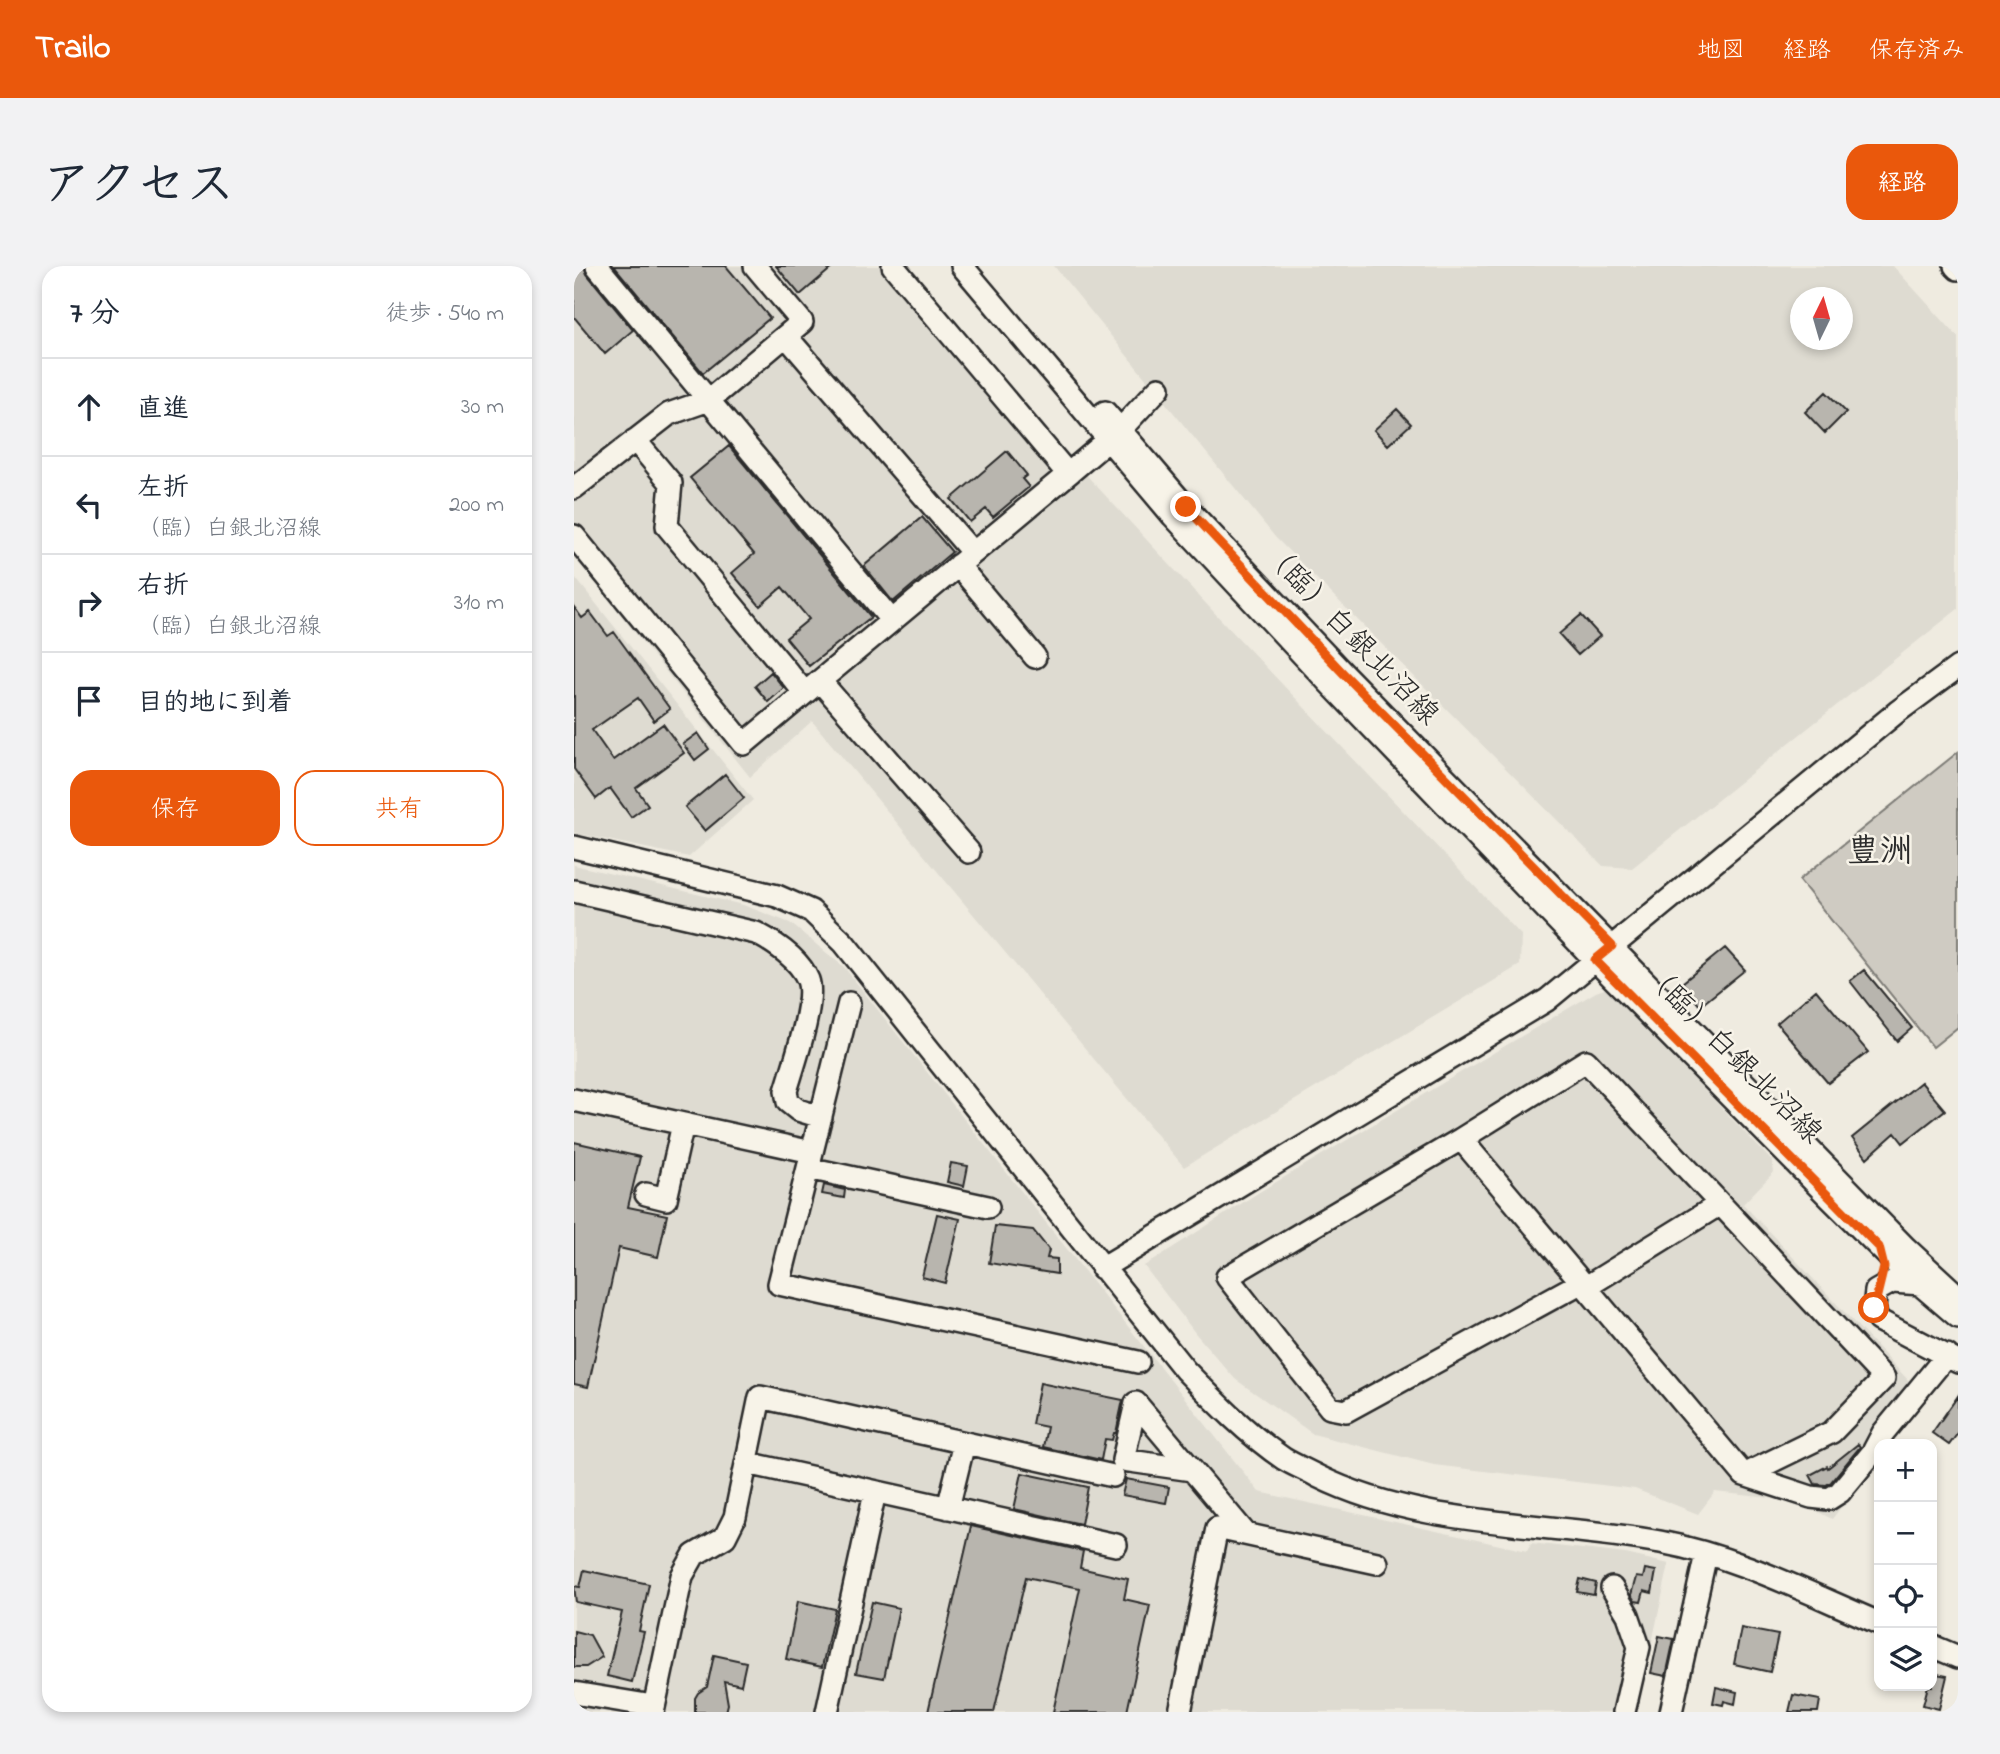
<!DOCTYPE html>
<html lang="ja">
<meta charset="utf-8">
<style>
:root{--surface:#fff;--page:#f2f2f3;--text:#1f2937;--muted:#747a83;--line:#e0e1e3;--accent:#ea580c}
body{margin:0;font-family:"Indie Flower","Klee One",sans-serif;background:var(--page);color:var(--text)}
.controls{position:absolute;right:21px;bottom:21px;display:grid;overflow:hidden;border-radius:14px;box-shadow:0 4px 10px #0003}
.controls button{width:63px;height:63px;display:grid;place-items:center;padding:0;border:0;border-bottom:2px solid var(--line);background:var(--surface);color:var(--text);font:35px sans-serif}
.compass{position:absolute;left:1216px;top:21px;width:63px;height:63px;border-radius:50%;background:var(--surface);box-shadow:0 4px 10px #0003;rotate:5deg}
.stop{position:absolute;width:21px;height:21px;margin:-16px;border:5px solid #ea580c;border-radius:50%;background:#fff}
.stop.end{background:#ea580c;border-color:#fff;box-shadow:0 2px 7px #0008}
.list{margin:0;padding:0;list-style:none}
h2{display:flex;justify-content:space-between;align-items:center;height:91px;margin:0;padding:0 28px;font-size:30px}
h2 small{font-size:23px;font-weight:400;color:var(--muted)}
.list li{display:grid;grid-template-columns:46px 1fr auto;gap:21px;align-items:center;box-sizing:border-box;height:98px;padding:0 28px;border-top:2px solid var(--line)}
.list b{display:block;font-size:26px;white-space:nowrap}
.list p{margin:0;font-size:23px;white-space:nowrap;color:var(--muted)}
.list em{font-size:23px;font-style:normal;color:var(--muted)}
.actions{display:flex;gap:14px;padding:21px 28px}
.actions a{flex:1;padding:16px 0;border:2px solid var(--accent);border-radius:21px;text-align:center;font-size:24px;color:var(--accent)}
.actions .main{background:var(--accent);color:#fff}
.icon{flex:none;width:38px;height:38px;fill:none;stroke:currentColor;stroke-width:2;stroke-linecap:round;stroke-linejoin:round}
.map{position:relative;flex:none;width:1384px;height:1446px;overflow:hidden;border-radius:21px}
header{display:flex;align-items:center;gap:42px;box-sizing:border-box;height:98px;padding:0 35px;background:var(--accent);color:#fff}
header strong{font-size:33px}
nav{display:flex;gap:38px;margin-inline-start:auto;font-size:24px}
.intro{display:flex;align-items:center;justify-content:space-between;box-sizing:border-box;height:168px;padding:0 42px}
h1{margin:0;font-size:49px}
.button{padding:18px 32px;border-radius:21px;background:var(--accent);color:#fff;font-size:24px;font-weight:700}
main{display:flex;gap:42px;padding:0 42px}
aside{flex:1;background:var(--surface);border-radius:21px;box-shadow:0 4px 10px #0003}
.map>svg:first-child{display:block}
</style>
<header>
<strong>Trailo</strong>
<nav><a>地図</a><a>経路</a><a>保存済み</a></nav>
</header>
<div class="intro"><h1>アクセス</h1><a class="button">経路</a></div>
<main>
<aside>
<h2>7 分<small>徒歩 · 540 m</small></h2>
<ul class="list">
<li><svg class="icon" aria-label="ahead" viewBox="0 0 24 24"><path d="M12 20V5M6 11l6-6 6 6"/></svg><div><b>直進</b></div><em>30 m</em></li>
<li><svg class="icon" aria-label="left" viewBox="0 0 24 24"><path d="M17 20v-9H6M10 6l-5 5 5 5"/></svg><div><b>左折</b><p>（臨）白銀北沼線</p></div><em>200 m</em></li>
<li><svg class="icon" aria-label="right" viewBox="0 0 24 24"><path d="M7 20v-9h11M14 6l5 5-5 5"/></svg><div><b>右折</b><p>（臨）白銀北沼線</p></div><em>310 m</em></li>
<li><svg class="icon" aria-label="arrive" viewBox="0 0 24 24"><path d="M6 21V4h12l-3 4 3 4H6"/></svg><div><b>目的地に到着</b></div></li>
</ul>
<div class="actions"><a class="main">保存</a><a>共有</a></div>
</aside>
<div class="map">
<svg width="1384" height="1446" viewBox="0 0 1384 1446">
<rect width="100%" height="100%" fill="#efebe0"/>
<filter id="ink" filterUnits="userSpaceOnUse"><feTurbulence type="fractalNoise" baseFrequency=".0143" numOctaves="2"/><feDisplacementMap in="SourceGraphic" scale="14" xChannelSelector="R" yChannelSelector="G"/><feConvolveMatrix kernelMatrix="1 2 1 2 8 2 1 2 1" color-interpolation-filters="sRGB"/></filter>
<g filter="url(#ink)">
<path fill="#dedbd1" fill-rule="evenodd" d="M0,0h335l181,213 134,144 297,312 -1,30 -336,202 -372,-446 -62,56 -176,-221z
M480,0h839l65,71v272l-326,259 -29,-2 -328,-329zM1226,32h42v42h-42z
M0,310l179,224 -64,57 -115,-24z
M0,599l169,40 47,18 54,44 415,525 268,59 4,-8 95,11 43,10 -32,148h-1063z
M1033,722l165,173 2,11 -31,32 181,193 -92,122 -35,-18 -82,-9 -17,22 -63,-25 -201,-24 -121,-31 -78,-55 -39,-45 -52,-68 117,-75 335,-199z"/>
<path fill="#cfcbc2" stroke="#7d7b76" stroke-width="2" d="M1384,486v275l-25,20 -134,-167z"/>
<path fill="#b8b5ae" stroke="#2b2b2b" stroke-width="2" d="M0,0h10l3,8 46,56 -28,24 -31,-37z
M40,0h112l44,52 -67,55z
M202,0h58l-34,29z
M1252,126l20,20 -21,21 -20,-21z
M823,143l14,15 -23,21 -14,-15z
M155,180l142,171 -62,49 -23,-28 23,-19 -27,-32 -22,19 -28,-33 22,-19 -64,-76z
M433,185l20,24 -5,4 7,8 -36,30 -7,-8 -16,13 -19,-23z
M348,251l30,35 -59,50 -29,-36z
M0,341l8,11 8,-6 18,24 6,-4 56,77 -16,12 -16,-23 -46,32 21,30 50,-36 21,29 -48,35 12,17 -17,12 -21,-29 -14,11 -22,-30z
M1007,349l19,21 -22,19 -19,-21z
M197,406l13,16 -16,14 -13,-16z
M124,467l11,16 -14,11 -12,-16z
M151,508l19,24 -39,33 -20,-24z
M1151,682l20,22 -45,36 -18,-23z
M1290,704l48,58 -15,13 -47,-60z
M1242,724l52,62 -40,31 -51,-60z
M1347,816l24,28 -42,33 -8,-10 -28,25 -15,-20z
M0,876l66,15 -12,50 39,8 -9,42 -39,-9 -31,139 -14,-3z
M377,897l17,3 -4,20 -17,-4z
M250,919l21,5 -1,8 -22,-4z
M363,948l23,5 -15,64 -23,-6z
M421,960l38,4 16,20 -2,8 10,1v15l-68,-11z
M466,1117l83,17 -7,33h-2l-2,7 -7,-1 -4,21 -58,-13 4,-20 -15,-3z
M1384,1130v37l-9,12 -17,-12z
M1284,1178l2,3 -29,35 -5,3 -11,-1 -5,-9 17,-9 1,2z
M448,1207l66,14 -7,37 -67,-15z
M552,1213l43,8 -3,16 -44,-8z
M397,1260l112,25 -3,17 48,11 -4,20 26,6 -23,107h-74l27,-124 -54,-11 -32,135h-66z
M1071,1303l11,2 -4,22 -8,-2 -3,11 -6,-1 -4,-6 5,-18 7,1z
M10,1304l65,14 -10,47 5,1 -12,50 -25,-6 15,-64 -46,-10 -2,-16 6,1z
M1006,1313l16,4 -2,12 -17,-3z
M224,1335l37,8 -13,58 -36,-8z
M298,1336l27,6 -15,70 -28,-5z
M1167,1362l37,7 -8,37 -36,-8z
M0,1365l16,4 12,22 -16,10h-12z
M1085,1370l15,3 -8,37 -15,-3z
M140,1389l32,7 -5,23 -17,-4 4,23 -2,8h-31v-14l3,-5 9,-6z
M1358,1407l15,3 -8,33 -16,-4 5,-19h4z
M1142,1421l21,5 -2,12 -11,-3 -1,4 -10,-2z
M1219,1429l27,5 -2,12h-29z"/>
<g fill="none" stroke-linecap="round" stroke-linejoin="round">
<defs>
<path id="minor" d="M23,0l295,355
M388,0l211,250 156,167 266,277 235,238 65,65 63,54
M1381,0l3,3
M212,70l187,217
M531,146l81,95 157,166 563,575 52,48
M61,174l36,43 -4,43 138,167
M494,208l52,-44 39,-42
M0,222l95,-74 40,-14 93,-78 -47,-56
M0,270l170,208 324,-270 -175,-208
M384,299l77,92
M246,415l149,171
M0,581l203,49 34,15 33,32 341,427c31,32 62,64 99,89 10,6 22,11 33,17 107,53 229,45 343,66 76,14 148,51 219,81
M0,625l182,42c19,10 44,27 52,47 8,22 -15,87 -22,111l2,11 10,8 23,7
M0,834l238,52 37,-149
M887,873l125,-78 298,317 -52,54 -88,43
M238,886l-33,132 359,78
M234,902l180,39
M72,928l20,5 17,-75
M528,1002l445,-268 350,-288 61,-45
M1008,1016l-236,129 -16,-3 -103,-131 234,-138 283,336 67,22 18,2 11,-7 33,-40 10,-19 64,-78
M1348,1018l-30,-2 -16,9 -2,17 4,12 80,42
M1012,1021l134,-83
M173,1197l369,82
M618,1204l-69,-10 13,-57 110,131
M374,1242l16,-65
M1038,1322l16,27 11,32 -15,65
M1358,1380l26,11
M0,1427l79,13
M79,1446l29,-136 12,-21 31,-18 10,-20 25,-120 353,79
M253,1446l48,-220
M606,1446l37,-184 160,35
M1097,1446l35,-158"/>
</defs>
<use href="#minor" stroke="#2b2b2b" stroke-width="26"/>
<use href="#minor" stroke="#f7f3e8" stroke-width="21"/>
</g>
</g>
<g fill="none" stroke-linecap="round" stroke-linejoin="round" filter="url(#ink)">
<path stroke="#ea580c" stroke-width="9" d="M612,241l157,166 269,273 -17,14 284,287 5,20 -10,41"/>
</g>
<g text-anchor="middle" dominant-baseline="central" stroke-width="5" stroke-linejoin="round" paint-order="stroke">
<g font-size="30" fill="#2b2b2b" stroke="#f7f3e8">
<text transform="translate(775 369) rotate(46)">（臨）白銀北沼線</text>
<text transform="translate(1157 789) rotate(45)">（臨）白銀北沼線</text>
</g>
<g font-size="33" font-weight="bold" fill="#2b2b2b" stroke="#f7f3e8">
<text x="1306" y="587">豊洲</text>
</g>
</g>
</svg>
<div class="controls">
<button>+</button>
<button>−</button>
<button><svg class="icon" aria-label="locate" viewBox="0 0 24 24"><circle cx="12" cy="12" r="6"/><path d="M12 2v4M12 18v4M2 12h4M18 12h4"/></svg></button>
<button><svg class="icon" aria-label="layers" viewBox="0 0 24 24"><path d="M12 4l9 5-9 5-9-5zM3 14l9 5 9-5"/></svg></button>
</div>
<svg class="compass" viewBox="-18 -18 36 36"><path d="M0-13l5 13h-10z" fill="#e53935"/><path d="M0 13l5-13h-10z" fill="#747a83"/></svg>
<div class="stop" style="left:1300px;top:1042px"></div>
<div class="stop end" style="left:612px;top:241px"></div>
</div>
</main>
